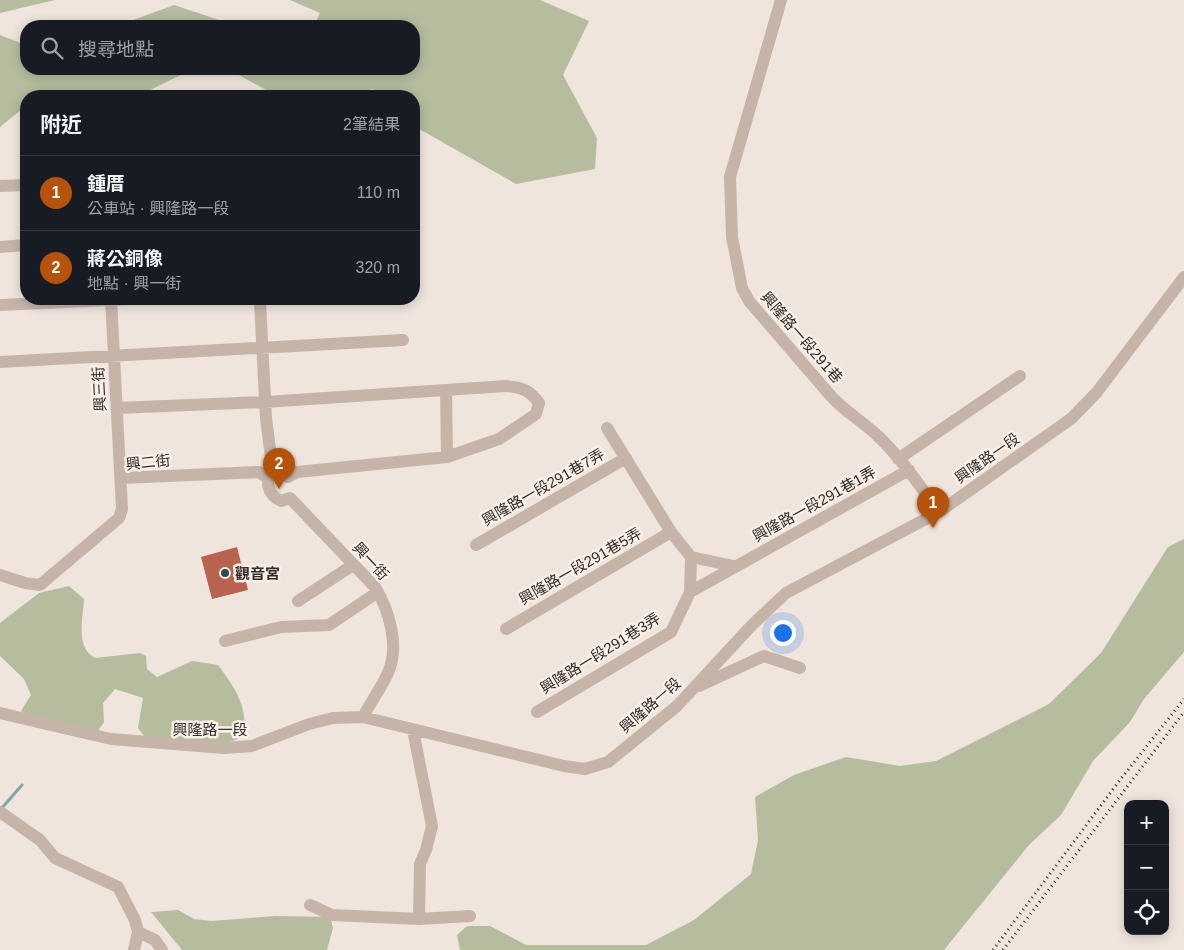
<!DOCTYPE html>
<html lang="zh-TW">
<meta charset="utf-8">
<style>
:root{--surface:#171b24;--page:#242831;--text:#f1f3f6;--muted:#9ea1a6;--line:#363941;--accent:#b45309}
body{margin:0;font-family:Helvetica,"Noto Sans TC",sans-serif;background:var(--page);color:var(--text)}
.controls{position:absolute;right:15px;bottom:15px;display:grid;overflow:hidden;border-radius:10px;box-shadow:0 2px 12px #0003}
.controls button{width:45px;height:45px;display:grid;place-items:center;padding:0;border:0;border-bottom:1px solid var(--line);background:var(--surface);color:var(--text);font:25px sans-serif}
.you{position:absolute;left:782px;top:632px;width:18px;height:18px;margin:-12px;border:4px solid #fff;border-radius:50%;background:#1a73e8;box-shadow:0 0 0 8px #1a73e833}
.badge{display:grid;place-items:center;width:32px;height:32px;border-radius:50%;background:var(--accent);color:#fff;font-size:16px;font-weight:700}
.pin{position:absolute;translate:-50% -41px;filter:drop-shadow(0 1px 2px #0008)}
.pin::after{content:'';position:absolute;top:26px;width:18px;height:15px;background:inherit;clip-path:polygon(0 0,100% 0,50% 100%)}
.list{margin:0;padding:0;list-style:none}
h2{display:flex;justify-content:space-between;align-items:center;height:65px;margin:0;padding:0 20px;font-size:21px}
h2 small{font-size:16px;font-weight:400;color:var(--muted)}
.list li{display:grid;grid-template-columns:32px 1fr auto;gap:15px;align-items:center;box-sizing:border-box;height:75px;padding:0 20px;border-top:1px solid var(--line)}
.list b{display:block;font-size:19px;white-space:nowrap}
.list p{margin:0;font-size:16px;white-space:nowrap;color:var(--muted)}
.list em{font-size:16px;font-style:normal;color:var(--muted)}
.icon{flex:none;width:28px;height:28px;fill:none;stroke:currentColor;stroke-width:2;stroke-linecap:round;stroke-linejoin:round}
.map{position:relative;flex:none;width:1184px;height:950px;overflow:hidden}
.search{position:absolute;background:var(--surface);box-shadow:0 2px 12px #0003;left:20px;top:20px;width:400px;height:55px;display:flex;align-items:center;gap:12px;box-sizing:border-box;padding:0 18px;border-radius:20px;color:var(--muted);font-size:19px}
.panel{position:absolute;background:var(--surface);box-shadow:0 2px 12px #0003;left:20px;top:90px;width:400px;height:215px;border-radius:20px}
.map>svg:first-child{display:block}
</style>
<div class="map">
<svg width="1184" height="950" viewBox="0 0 1184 950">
<rect width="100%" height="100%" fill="#efe5dc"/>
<path fill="#b5bd9e" d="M0,0h55l-55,13z
M290,0h250l49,21 -26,54 34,63 -2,31 -79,15 -102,-58v-30h-33l-8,-7 -35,7h-61l-49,-27h186v-43h-100l6,-13z
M174,5l63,21h-120z
M0,35l26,10v24h167l-55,27h-58l-34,-6 -8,6h-12v10l-26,21z
M1184,539v113l-40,47 -14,23 -37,39 -32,54 -32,30 -85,105h-484l-3,-15 10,-9h23l36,19h120l48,-25 57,-46 7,-34 -3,-43 39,-22 52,-18 54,9 36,-5 113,-57 52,-51 67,-106z
M69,586l15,13c-1,19 -9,48 11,59l45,-5 6,3 1,13 10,8 35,-16 26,4c17,23 28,38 27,69 -24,20 -70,7 -100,3l-7,-9 5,-30 -28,-9 -12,14 1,19 -6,9 -72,-17 -5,-3 10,-16 -7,-16 -24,-23v-33l39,-30z
M178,910l16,9 18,2 63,-5 55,1 3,11 -6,22h-145l-31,-38z"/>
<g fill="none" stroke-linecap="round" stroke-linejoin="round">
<path stroke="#7ea9a8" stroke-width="3" d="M1,809l21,-24"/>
</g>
<path fill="#b96250" d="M237,547l11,43 -36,9 -11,-42z"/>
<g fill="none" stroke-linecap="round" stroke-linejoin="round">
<path stroke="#c6b4a9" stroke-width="12" d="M781,0l-51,177 2,60 10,51 7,13 81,94c14,16 32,26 48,41 23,22 42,50 61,76
M0,186l26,-1
M0,247l26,-2
M257,299l3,3 6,116 7,55
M0,305l131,-6
M0,362l403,-22
M446,390l1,67
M117,408l148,-6 241,-16c15,1 24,4 33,17l-3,11 -37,25 -52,18 -150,15 -9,5
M607,428l64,104 20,25 43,9
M898,459l122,-83
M121,478l138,-6 9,6
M268,478c-1,11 3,18 13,23l9,-3
M290,498l85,89c14,23 25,59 13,86 -7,15 -17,29 -25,44
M476,545l150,-87
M691,557l-1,35 219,-122
M0,575l25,8 15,2 79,-67 3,-9 -11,-210
M298,601l55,-36
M506,629l165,-97
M225,641l56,-14 48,-2 49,-33
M699,686l65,-30 36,12
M537,712l134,-80 19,-40
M0,713l111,26 113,9 28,-2 57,-22 24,-6 30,-1 201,49 21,3 23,-7 69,-56 75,-81 34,-32 153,-81 133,-94 25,-26 87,-115
M413,730l19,96 -6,24 -6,14 -1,55 51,-3
M0,812l40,28 15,18 63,29 17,33 3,12 -4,18
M310,905l22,10 87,4
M138,932l17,8 7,10"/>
<path stroke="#342b28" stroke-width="3" stroke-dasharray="1 4" stroke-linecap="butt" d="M993,950l127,-170 64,-81
M1003,950l181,-238"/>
</g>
<circle fill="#225151" stroke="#f7efe8" stroke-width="2" cx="225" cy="573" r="5"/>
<g text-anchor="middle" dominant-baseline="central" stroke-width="5" stroke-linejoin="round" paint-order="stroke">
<g font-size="15" fill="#342b28" stroke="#f7efe8">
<text transform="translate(802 337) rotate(49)">興隆路一段291巷</text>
<text transform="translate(99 389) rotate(-93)">興三街</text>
<text transform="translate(987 458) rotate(-35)">興隆路一段</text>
<text transform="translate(148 462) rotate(-6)">興二街</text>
<text transform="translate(543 487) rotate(-30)">興隆路一段291巷7弄</text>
<text transform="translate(814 504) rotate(-29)">興隆路一段291巷1弄</text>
<text transform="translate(371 561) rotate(47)">興一街</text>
<text transform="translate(580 566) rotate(-30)">興隆路一段291巷5弄</text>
<text transform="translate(600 653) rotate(-32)">興隆路一段291巷3弄</text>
<text transform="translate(650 705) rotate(-41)">興隆路一段</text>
<text x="210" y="729">興隆路一段</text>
</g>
<g font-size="15" font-weight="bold" fill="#342b28" stroke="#f7efe8" text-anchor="start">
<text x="235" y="573">觀音宮</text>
</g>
</g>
</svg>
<div class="controls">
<button>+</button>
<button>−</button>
<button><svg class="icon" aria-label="locate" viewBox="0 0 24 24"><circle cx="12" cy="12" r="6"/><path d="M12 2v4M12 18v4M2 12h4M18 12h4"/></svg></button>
</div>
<div class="you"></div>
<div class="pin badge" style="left:933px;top:528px">1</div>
<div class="pin badge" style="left:279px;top:489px">2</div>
<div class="search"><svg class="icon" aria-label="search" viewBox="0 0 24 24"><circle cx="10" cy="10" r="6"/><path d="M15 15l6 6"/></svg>搜尋地點</div>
<section class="panel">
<h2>附近<small>2筆結果</small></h2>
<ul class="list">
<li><span class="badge">1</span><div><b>鍾厝</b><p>公車站 · 興隆路一段</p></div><em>110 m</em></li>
<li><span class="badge">2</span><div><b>蔣公銅像</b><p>地點 · 興一街</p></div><em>320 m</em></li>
</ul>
</section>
</div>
